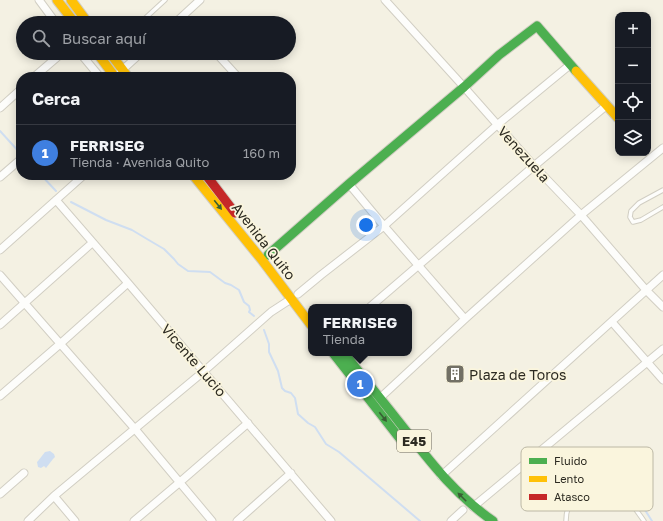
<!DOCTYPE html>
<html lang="es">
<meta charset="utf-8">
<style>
:root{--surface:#171b24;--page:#242831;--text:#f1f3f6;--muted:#9ea1a6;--line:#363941;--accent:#727065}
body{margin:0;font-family:"Golos Text",sans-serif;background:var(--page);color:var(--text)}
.controls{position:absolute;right:12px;top:12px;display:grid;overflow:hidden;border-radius:8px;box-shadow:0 2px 10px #0003}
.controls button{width:36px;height:36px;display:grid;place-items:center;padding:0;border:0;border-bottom:1px solid var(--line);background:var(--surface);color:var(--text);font:20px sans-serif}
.you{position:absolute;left:366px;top:225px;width:14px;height:14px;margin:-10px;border:3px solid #fff;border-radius:50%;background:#1a73e8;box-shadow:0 0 0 6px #1a73e833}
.badge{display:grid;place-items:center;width:26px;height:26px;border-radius:50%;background:var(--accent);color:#fff;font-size:13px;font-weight:700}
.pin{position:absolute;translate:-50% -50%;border:2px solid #fff;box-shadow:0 1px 4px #0006}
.popup{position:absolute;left:308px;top:304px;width:104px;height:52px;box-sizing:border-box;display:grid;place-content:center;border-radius:8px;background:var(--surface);filter:drop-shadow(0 1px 3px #0005);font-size:13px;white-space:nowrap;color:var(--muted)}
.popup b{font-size:15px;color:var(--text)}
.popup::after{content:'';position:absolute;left:50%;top:100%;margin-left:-8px;border:8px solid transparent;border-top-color:var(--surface)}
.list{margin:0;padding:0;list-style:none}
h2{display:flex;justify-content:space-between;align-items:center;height:52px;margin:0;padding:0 16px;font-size:17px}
h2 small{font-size:13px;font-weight:400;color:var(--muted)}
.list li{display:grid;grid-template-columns:26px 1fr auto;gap:12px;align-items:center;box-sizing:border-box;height:56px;padding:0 16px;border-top:1px solid var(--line)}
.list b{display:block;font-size:15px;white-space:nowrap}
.list p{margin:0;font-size:13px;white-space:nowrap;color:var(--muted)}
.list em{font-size:13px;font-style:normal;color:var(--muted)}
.icon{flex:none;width:22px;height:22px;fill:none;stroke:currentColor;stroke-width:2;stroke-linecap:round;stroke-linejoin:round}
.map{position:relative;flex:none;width:663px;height:521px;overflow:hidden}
.search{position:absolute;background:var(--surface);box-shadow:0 2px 10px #0003;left:16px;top:16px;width:280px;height:44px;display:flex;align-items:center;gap:10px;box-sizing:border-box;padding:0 14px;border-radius:22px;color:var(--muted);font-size:15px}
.panel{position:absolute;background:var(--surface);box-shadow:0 2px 10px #0003;left:16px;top:72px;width:280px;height:108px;border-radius:16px}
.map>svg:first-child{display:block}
</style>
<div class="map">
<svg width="663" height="521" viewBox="0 0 663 521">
<rect width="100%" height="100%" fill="#f4f1e3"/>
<path fill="#cfdef1" d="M50,451l4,3 1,3 -2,2 -7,9 -2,-2 -3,2 -3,-1 -1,-5 1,-1 7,-9z"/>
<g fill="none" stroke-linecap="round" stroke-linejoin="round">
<path stroke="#cfdef1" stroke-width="2" d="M0,131l21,23
M41,175l15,16
M71,202l35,18 26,10 15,9 17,10 10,10 4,5 10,7 22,1 15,11 6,2 8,5 5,12 5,4 1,4 -1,2 5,4
M264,330l5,14v8l9,19 4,17 3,3 6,2 4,5 3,16 10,9 7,4 11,17 13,8 81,69
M645,510l7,11"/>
<defs>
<path id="lane" d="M140,23l25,-23
M663,190l-24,13 -8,8 -1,6 3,5 8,-2 22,-13
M566,521c0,-5 1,-11 3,-15 6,-17 22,-25 37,-32 19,9 16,13 25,28 4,7 9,13 13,19"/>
<path id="street" d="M39,0l17,23
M385,0l79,87 70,79 47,49 65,75 17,17
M183,16l6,7
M175,23l25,-23
M80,53l20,24
M216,53l21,23
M120,72l21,-19
M34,77l28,-24
M0,108l21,-19
M0,177l21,-18
M349,184l35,42 81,93
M56,200l72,83 203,238
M0,250l84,-75
M0,275l135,154 77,92
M298,294l23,-19 63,-49 113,-101 74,-61
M370,307l164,-141 73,-61
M612,322l51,58
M0,325l92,-82
M0,396l60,-52 68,-61
M380,398l85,-79 116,-104 82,-67
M441,476l222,-201
M0,494l24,-21
M54,496l21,25
M473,507l190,-158
M28,521l26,-25 149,-124 68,-60 20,-13
M134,521l46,-39 68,-59
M237,521l54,-48
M451,521l12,-11"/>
<path id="fast" d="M268,255l81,-71 115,-97 35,-32 38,-29 39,45
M333,353l68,87
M344,353c18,23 37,46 55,69 30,38 54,71 94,99"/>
<path id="slow" d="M57,0l18,23
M71,0l17,23
M97,53l18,24
M110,53l18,24
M576,71l42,47
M193,175l69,85 49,65"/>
<path id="jam" d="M206,175l29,38"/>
</defs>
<use href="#lane" stroke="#d1cec3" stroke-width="5.5"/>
<use href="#street" stroke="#d1cec3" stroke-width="9"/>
<use href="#fast" stroke="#d1cec3" stroke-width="11"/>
<use href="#slow" stroke="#d1cec3" stroke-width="11"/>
<use href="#jam" stroke="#d1cec3" stroke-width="11"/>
<use href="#lane" stroke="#fdfdfb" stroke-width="3.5"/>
<use href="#street" stroke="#fdfdfb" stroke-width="7"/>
<use href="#fast" stroke="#4caf50" stroke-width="9"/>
<use href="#slow" stroke="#ffc107" stroke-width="9"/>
<use href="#jam" stroke="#c62828" stroke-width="9"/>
</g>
<defs><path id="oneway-solid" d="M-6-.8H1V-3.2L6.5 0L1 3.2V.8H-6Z"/></defs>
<g fill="#395f34">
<use href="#oneway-solid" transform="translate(218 205) rotate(51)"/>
<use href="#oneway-solid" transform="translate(383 417) rotate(52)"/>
<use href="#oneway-solid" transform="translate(462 497) rotate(-135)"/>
</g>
<defs>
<symbol id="building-square" viewBox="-11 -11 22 22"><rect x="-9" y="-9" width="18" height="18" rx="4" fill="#727065" stroke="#faf5dd"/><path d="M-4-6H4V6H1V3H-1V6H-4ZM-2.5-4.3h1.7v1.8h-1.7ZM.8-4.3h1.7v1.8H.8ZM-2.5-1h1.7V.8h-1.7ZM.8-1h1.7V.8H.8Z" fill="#fff"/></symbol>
</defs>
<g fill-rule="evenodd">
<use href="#building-square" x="444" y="363" width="22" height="22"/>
</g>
<g text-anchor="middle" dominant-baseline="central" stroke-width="3.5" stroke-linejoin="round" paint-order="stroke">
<rect fill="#faf5dd" stroke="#6a6759" stroke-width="1" x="397" y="430" width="34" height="22" rx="3"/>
<g font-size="13" font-weight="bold" fill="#2c2a21">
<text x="414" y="441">E45</text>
</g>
<g font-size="14" fill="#2c2a21" stroke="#faf5dd">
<text transform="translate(524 154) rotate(48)">Venezuela</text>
<text transform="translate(264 241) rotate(52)">Avenida Quito</text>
<text transform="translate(194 360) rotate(49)">Vicente Lucio</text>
</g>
<g font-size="14" fill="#2c2a21" stroke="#faf5dd" text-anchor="start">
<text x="469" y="374">Plaza de Toros</text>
</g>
</g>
<rect x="521" y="447" width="132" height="64" rx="6" fill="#faf5dd" stroke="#bcb8a5" stroke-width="1"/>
<rect x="529" y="458" width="18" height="6" fill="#4caf50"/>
<rect x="529" y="476" width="18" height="6" fill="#ffc107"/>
<rect x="529" y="494" width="18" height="6" fill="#c62828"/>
<g font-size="11" fill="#2c2a21">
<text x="554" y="465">Fluido</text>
<text x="554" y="483">Lento</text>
<text x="554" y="501">Atasco</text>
</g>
</svg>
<div class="controls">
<button>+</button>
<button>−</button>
<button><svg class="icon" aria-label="locate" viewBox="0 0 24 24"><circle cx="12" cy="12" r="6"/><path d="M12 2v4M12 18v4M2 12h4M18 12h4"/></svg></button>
<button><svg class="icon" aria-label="layers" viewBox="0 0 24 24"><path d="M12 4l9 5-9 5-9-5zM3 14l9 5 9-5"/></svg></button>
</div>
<div class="you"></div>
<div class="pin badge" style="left:360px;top:384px;background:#3f7fe0">1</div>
<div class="popup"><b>FERRISEG</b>Tienda</div>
<div class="search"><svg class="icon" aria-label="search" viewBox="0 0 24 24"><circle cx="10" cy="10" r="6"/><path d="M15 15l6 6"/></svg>Buscar aquí</div>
<section class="panel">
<h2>Cerca<small></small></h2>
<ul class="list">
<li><span class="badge" style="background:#3f7fe0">1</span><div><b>FERRISEG</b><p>Tienda · Avenida Quito</p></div><em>160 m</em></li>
</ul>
</section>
</div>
